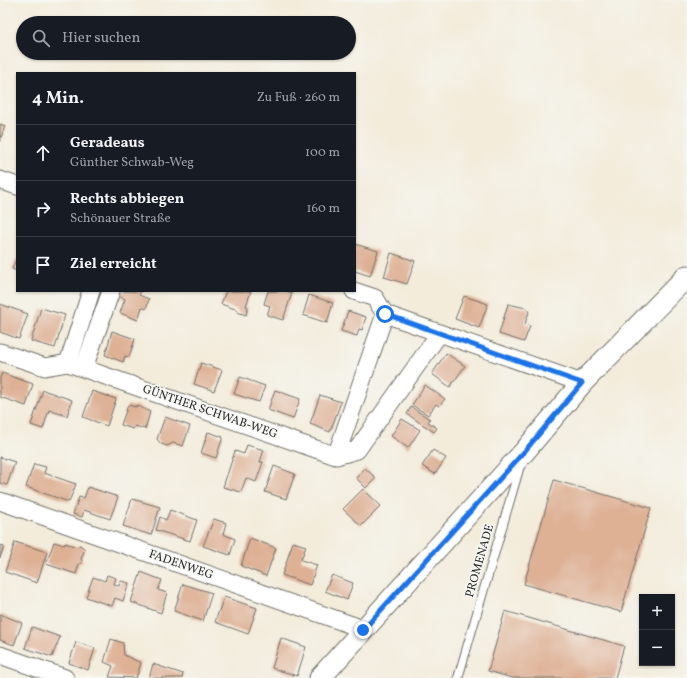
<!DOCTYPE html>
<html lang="de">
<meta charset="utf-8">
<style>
:root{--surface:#171b24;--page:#20242c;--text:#f1f3f6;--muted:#9ea1a6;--line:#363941}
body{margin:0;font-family:Vollkorn,serif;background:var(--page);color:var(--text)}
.controls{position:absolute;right:12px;bottom:12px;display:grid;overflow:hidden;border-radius:0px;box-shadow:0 1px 3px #0004}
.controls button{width:36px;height:36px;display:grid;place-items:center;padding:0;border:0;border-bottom:1px solid var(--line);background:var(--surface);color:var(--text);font:20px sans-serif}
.stop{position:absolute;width:12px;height:12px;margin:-9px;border:3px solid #1a73e8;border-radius:50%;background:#fff}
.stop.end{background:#1a73e8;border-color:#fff;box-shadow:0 1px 4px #0008}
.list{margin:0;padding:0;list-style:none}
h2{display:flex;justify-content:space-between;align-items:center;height:52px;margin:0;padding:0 16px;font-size:17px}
h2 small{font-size:13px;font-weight:400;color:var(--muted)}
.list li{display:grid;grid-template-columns:26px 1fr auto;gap:12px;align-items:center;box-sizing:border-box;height:56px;padding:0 16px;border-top:1px solid var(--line)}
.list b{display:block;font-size:15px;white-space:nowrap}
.list p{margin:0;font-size:13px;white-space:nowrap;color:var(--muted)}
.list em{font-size:13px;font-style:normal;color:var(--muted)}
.icon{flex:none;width:22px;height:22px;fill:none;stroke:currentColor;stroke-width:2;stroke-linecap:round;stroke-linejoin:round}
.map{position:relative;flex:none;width:687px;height:678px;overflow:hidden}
.search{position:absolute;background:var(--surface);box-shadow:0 1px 3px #0004;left:16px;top:16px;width:340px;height:44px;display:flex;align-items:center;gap:10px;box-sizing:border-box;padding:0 14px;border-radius:22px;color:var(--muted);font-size:15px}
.panel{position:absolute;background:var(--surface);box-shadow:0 1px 3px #0004;left:16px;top:72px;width:340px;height:220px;border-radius:0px}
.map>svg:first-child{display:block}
</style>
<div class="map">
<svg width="687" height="678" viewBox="0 0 687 678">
<rect width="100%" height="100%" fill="#f6f6f2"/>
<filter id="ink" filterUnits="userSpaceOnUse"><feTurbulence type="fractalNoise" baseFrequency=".025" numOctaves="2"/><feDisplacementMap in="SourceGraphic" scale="8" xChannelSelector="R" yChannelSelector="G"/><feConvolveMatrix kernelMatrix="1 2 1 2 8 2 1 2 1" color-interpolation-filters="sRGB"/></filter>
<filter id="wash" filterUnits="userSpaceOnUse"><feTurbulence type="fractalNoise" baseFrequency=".012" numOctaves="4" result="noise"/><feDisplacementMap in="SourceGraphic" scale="16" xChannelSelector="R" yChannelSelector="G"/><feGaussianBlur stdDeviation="0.9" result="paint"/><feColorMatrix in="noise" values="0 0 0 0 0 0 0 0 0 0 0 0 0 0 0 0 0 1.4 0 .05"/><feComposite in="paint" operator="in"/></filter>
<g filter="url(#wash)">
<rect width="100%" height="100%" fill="#f3ecdb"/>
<g id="blocks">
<path fill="#deb195" d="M0,124l5,2 -5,15z
M355,244l23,7 -8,25 -15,-5z
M391,253l24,8 -8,23 -23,-7z
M16,259l1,1v11l-5,-2z
M118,291h23l-2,4 10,4 -3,10 -4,-2 -4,13 -18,-7 5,-14 -9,-4z
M226,291h25l-5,15 2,1 -2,8 -9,-3 1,-2 -17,-6z
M268,291h18l6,2 -9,27 -16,-5 3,-9 -6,-2z
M309,295l24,8 -6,20 -24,-8z
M464,296l24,8 -9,24 -24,-9z
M0,304l28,10 -9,25 -19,-7z
M508,304l18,4 3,4 -4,12 5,2 -6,16 -25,-8z
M41,308l24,7 -10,33 -24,-7z
M348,311l18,6 -4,13 -3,-1 -2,7 -16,-5z
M112,331l23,8 -6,18 -4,-1 -2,6 -18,-7z
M446,353l19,13 -15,21 -18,-13z
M201,363l21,7 -8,21 -20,-7z
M2,373l31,11 -7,22 -26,-9v-19z
M240,377l25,9 -6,16 -25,-8z
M425,385l20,14 -6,7 -3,-2 -8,11 -16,-10z
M43,390l29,10 -5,16 -18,-6 -6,19 -12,-4z
M275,390l25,9 -7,20 -25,-9z
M92,391l24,8 -9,27 -24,-9z
M320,395l21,7 -11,30 -20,-8z
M128,405l8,2v-2l14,7 -5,17 -10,-3 -2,3 -12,-4z
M411,407l19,12 -2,3 9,6 -3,4 -27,-18z
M165,417l25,9 -7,20 -10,-3 -6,3 -6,-2 -4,-5z
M402,419l18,11 -12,18 -17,-12z
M208,432l15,5 -7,21 -15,-5z
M247,445l17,5 -4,12h3l-7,20 -10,-4 -5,14 -18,-5 12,-36 9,3z
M433,450l13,8 -11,16 -13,-8z
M0,457l15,5 -8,23 -7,-2z
M34,464l12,3 -2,6 32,11 -7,18 -43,-15z
M274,466l21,8 -9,25 -21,-7z
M365,468l11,10 -10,10 -10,-10z
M554,480l97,28 -30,104 -97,-28z
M88,487l30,10 -8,22 -26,-9 -2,7 -9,-3 6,-17 5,1z
M363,489l18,17 -20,20 -18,-17z
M132,499l28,8 -9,28 -28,-9z
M170,510l27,10 -7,21 -34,-11 4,-13 6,3z
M214,519l12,4 -3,11 12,5 -5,16 -27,-9z
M250,538l26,10 -10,28 -25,-10z
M15,542l32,10 -10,31 -32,-11z
M54,542l11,3v-2l12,4 3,-2 5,4 -4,10 2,3 -4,2 -3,10 -30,-10z
M293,542l13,4 -5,14 16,5 -7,20 -28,-10z
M0,545l4,1 -4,12z
M141,572l21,8 -4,10 9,3 -6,20 -30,-11z
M107,575l9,3 -2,6 5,2 2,-5 8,2 -6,18 -8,-3 -3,8 -26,-9 7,-20 12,4z
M332,575l21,8 -6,17 -22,-9z
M183,584l29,9 -9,28 -29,-10z
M224,597l33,11 -9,26 -33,-12z
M505,611l119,35 -9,32h-103l-24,-7z
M0,614l22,9 -8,22 -14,-5z
M32,627l28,10 -8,20 -27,-9z
M281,638l25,9 -9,29 -25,-8z
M111,639l12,4 1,12 17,8 -5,15 -27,-1 4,-11 -9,-4z
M76,642l19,6 -7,22 -19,-7z
M153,664l30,10 -1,4h-33z"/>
</g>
</g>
<g filter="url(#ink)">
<use href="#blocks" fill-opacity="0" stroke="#716f69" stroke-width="1"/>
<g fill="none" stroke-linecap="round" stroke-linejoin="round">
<defs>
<path id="service" d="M458,678l62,-212"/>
<path id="minor" d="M0,180l17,6
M354,291l21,7 10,16 197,69
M0,352l45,15 23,-4 268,93 21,-6 82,-116
M68,363l23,-72
M84,368l27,-77
M336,456l49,-142
M0,501l363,128
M0,655l65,23"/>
<path id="tertiary" d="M320,678l204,-226 58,-69 105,-107"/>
</defs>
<use href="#service" stroke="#716f69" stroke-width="10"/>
<use href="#minor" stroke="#716f69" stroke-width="19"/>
<use href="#tertiary" stroke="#716f69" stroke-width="23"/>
<use href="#service" stroke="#fff" stroke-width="8"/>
<use href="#minor" stroke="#fff" stroke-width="17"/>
<use href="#tertiary" stroke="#fff" stroke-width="21"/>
</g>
</g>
<g fill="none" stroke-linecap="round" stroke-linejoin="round" filter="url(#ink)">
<path stroke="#1a73e8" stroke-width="5" d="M363,630l161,-178 58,-69 -197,-69"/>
</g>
<g text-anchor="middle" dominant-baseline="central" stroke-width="3.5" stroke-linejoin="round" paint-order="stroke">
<g font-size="12" fill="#2b2b2b" stroke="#f6f6f2">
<text transform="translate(210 412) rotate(19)">GÜNTHER SCHWAB-WEG</text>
<text transform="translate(480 561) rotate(-74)">PROMENADE</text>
<text transform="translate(181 565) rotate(19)">FADENWEG</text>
</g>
</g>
</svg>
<div class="controls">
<button>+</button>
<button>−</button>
</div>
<div class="stop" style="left:385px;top:314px"></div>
<div class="stop end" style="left:363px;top:630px"></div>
<div class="search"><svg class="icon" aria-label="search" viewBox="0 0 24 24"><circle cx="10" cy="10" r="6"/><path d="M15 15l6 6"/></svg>Hier suchen</div>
<section class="panel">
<h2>4 Min.<small>Zu Fuß · 260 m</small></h2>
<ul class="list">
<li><svg class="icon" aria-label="ahead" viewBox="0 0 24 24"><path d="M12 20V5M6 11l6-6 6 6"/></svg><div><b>Geradeaus</b><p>Günther Schwab-Weg</p></div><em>100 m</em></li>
<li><svg class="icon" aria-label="right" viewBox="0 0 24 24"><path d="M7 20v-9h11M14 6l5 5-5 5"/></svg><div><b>Rechts abbiegen</b><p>Schönauer Straße</p></div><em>160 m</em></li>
<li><svg class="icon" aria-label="arrive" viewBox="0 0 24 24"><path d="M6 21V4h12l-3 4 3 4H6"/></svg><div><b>Ziel erreicht</b></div></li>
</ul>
</section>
</div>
